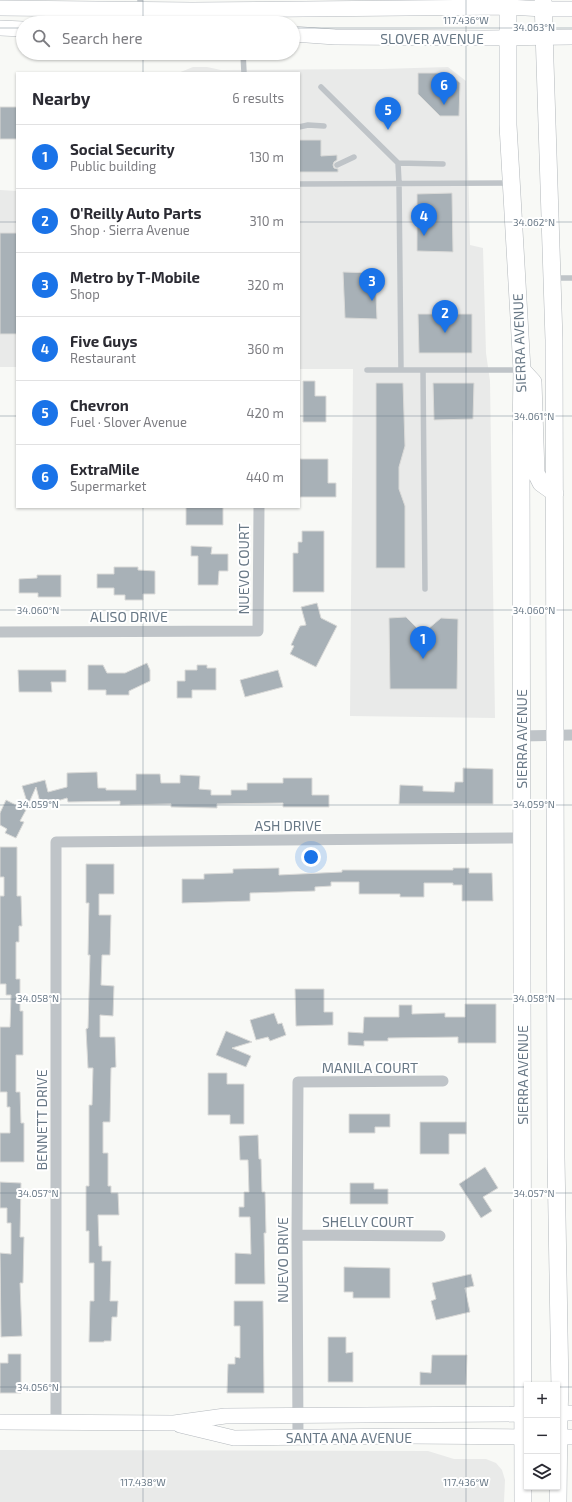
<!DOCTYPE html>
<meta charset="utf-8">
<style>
:root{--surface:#fff;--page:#f7f7f7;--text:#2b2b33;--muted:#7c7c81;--line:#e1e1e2;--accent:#1a73e8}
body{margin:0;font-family:"Exo 2",sans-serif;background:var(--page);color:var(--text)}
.controls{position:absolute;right:12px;bottom:12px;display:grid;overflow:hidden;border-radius:0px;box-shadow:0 1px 3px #0004}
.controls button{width:36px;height:36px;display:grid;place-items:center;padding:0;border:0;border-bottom:1px solid var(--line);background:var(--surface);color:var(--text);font:20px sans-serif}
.you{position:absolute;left:311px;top:857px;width:14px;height:14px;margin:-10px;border:3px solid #fff;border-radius:50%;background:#1a73e8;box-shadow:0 0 0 6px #1a73e833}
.badge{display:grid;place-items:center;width:26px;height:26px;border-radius:50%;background:var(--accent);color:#fff;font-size:13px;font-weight:700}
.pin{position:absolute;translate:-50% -33px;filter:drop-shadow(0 1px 2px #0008)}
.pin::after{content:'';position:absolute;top:21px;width:14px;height:12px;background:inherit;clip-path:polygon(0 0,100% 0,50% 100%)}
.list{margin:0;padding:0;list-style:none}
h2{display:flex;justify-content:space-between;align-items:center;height:52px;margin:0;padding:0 16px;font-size:17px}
h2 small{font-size:13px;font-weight:400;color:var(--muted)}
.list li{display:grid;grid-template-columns:26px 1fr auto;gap:12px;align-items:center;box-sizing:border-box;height:64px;padding:0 16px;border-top:1px solid var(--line)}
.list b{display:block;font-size:15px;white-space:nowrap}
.list p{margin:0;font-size:13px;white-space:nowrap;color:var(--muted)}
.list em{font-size:13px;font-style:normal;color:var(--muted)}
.icon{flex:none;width:22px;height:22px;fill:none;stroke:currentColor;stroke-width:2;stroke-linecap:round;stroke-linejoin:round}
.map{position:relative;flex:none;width:572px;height:1502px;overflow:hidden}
.search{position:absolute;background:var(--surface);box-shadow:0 1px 3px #0004;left:16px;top:16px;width:284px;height:44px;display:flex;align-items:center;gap:10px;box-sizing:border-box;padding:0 14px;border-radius:22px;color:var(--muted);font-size:15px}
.panel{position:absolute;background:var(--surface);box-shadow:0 1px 3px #0004;left:16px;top:72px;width:284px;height:436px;border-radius:0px}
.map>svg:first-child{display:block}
</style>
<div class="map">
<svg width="572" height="1502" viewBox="0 0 572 1502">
<rect width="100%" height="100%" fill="#f8f9f6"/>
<path fill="#e9eae9" d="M193,67h14l14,3 161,-1 66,-2 18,14 4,164 13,3 3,105 4,28 5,337 -145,-2 3,-347h-54v-296h-121z
M0,190l17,1v176h-17z
M0,1450l428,1 26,8h32l10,4 6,7 3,10 -1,22h-504z"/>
<path fill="#a8b1b7" stroke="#dadad8" d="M418,73h31l11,10 -1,33h-19l-22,-22z
M0,107h17v32h-17z
M299,140h22v16l16,-1v5l-3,2 -1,3 1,3 4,1v3h-39z
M452,193l1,59 -36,-1v-57z
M0,233h17v101h-17z
M343,272l32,1 2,46 -32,-1z
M418,314h54v39h-53z
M303,381h12v15h11v26h-23z
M376,383h27l2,63 -6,21v22l6,17v62h-29z
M433,383h41l-1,36 -39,1z
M300,459h28v24h8v14h-36z
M186,507h37v18h-37z
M302,531h22v61h-31v-39h5v-11h4z
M191,546l21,1 -1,7h17v17h-9l-1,14h-20v-29h-7z
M114,567h24v3l17,1v23h-12v6h-18v-5h-11v-7h-17v-14h17z
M37,575h24v22h-23v-4h-19v-14l18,-1z
M317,603l4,15 16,8 -21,41 -26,-13 4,-8 -3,-1 9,-19 6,-1 -5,-18z
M406,617l13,13 9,-1 13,-11 17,1 -1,70h-67l-1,-71z
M147,663l3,7v11l-21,10v4h-23v-5h-18v-25h15l4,8h18z
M197,665h10v3h9v22h-24v8h-15v-17h8v-11h12z
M18,670h48v12h-15l1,10h-33z
M278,670l5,17 -38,10 -5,-17z
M463,768l30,1v35h-94l1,-19 23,1v5l31,1 1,-10h8z
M97,772l1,16h8v2h30v-16h24l1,9h19v-8l20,1 -1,13 12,1v5h20v-5h16v-7h36v-5h29v17h17v12h-46v-4l-66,1v4l-46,-1v-3l-51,1v-4l-52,1 -1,-4 -26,8 -5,-19 -8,18 -6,-19 23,-6 3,12 19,-5v-14z
M6,800l20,10 -6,11 4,1 -8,16 -11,-5 2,-4 -7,-4v-12z
M0,847h17v49h4l1,30h-3v16h-3v37h4v32h3v44h-7v37h4l1,31h3v39h-24v-29h10v-26h-3v-15h-7v-65h10l1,-32h-5v-11h-6v-88h4v-19h-4z
M86,864h28v30h-15v21h12l-1,40h-8l-1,30 13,1 -1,30 -13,-1v22h15l1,30 -5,1 -1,54h-7v31h5v33h3v7h7l1,22h-21l1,31h3v15h9l-1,40h8l-1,16h-5l-1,24h-7v1h-15l1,-41h4v-38h-5v-32h-3v-45h3v-81h3l1,-37h-5l-2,-39 2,-1 2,-73h-2l1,-52h-3z
M279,868v7l63,-3v-2h111v-2h16v5h23l1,28h-31v-16h-9v-2h-29v14h-24v-3h-41v-12h-28v4l-16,1v4l-65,2v8l-68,2v-24h22v-5l29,-1v-4z
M295,989h29v23h9v13l-37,1z
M465,1004h31v39h-38v-6l-70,1v3h-24v5l-16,-1v-13l15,1 1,-16h35v-12h13v9l33,-1v4h20z
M274,1013l4,11 4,-1 4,12 -16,6 -2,-4 -12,3 -6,-20z
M226,1031l26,11 -20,6 19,8 -5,11 -30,-12z
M208,1073h19v11h17v40h-14v-9h-22z
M349,1114h41v13h-15v6h-26z
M420,1122h46v12h-17v20h-29z
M258,1135l1,24h2l1,33h3l1,41h-2l1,51h-30v-31l16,1 -1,-37h-11v-10h5v-15h5l-1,-32h-8l-1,-24z
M485,1167l13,21 -15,9 9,14 -11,7 -22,-34z
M0,1182l21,1 -1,54h4l-1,46h-3l2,53 -21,1 -1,-84 11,1v-31h-4v-15h-7z
M350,1183h24v6h14v15h-38z
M344,1267l46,1v30h-37v-6h-9z
M471,1274l3,12 -9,2 5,24 -34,8 -5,-19 5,-2 -4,-16z
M234,1301h29l1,92h-37l1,-29h7v-7l5,1v-32h-6z
M328,1337h18v16l7,-1v30h-25z
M8,1354h13v39h-21v-30h8z
M432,1355h35l-1,30h-46v-13l11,1z"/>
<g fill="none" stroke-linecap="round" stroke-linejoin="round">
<defs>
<path id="secondary" d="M0,8l192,2 316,-3 35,2h29
M0,28l23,1
M293,34l42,3 149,1 88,-1
M557,1413h15
M0,1422l174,1 51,-7 302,-2
M180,1425l54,13 171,-2 122,1
M557,1437h15"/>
<path id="primary" d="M508,0v125l14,245 -1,67 2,1065
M543,0l11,340 2,818 4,232 -1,23 -1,89
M522,370l11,12 3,91 5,10 14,10"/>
</defs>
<use href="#secondary" stroke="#b4b9be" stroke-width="16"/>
<use href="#primary" stroke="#b3b8bc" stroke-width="18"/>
<path stroke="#bfc4c8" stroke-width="5.5" d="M140,0v23
M243,53l1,20
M321,87l77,76 1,20 2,187
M299,127l9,-2 16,1
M398,163l45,1
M337,165l17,-8
M299,184l210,-1
M554,278h18
M367,370h154
M423,370l2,219"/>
<path stroke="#bfc4c8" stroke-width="11" d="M0,632l258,-1 1,-124
M521,736l51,-1
M297,1235l143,1
M56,1422v-580l465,-4
M298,1437l-1,-202 1,-153 145,-1"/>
<use href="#secondary" stroke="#fff" stroke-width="15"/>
<use href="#primary" stroke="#fff" stroke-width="17"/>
</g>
<path fill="none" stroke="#687886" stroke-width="1" stroke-opacity="0.45" d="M143,0v23M466,0v1502M0,28h23M293,28h279M143,53v20M0,222h17M299,222h273M0,416h17M299,416h273M143,507v995M0,610h572M0,805h572M0,999h572M0,1193h572M0,1387h527M557,1387h15"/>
<g text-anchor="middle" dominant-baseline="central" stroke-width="4" stroke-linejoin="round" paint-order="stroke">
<g font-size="14" fill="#687886" stroke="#fff">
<text x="432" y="38">SLOVER AVENUE</text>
<text transform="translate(519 343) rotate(-92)">SIERRA AVENUE</text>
<text transform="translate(243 569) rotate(-90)">NUEVO COURT</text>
<text x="129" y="616">ALISO DRIVE</text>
<text transform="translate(521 739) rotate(-90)">SIERRA AVENUE</text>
<text x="288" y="825">ASH DRIVE</text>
<text x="370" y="1067">MANILA COURT</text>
<text transform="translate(522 1075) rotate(-90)">SIERRA AVENUE</text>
<text transform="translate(41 1120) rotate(-90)">BENNETT DRIVE</text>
<text x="368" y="1221">SHELLY COURT</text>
<text transform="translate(282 1260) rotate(-90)">NUEVO DRIVE</text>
<text x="349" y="1437">SANTA ANA AVENUE</text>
</g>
</g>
<g font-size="10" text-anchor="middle" fill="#687886" stroke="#fff" stroke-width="4" stroke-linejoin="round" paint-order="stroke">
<text x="466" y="24">117.436°W</text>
<text x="534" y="31">34.063°N</text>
<text x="534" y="226">34.062°N</text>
<text x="534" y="420">34.061°N</text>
<text x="38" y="614">34.060°N</text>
<text x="534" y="614">34.060°N</text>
<text x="38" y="808">34.059°N</text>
<text x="534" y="808">34.059°N</text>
<text x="38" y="1002">34.058°N</text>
<text x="534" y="1002">34.058°N</text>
<text x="38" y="1197">34.057°N</text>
<text x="534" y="1197">34.057°N</text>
<text x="38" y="1391">34.056°N</text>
<text x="143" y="1486">117.438°W</text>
<text x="466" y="1486">117.436°W</text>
</g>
</svg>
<div class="controls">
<button>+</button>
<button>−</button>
<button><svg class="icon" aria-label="layers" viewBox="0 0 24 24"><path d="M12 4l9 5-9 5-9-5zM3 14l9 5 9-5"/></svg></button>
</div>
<div class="you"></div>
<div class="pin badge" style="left:423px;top:659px">1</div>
<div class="pin badge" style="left:445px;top:333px">2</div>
<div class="pin badge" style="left:372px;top:301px">3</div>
<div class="pin badge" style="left:424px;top:236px">4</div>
<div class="pin badge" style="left:388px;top:130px">5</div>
<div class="pin badge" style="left:444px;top:105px">6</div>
<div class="search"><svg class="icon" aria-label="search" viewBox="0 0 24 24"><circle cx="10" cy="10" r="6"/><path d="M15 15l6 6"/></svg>Search here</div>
<section class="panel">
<h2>Nearby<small>6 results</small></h2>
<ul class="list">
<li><span class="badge">1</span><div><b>Social Security</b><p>Public building</p></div><em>130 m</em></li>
<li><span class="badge">2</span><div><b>O'Reilly Auto Parts</b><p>Shop · Sierra Avenue</p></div><em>310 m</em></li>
<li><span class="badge">3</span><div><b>Metro by T-Mobile</b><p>Shop</p></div><em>320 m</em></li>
<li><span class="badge">4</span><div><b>Five Guys</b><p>Restaurant</p></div><em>360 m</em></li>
<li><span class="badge">5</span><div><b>Chevron</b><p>Fuel · Slover Avenue</p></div><em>420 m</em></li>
<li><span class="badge">6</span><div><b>ExtraMile</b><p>Supermarket</p></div><em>440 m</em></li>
</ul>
</section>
</div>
